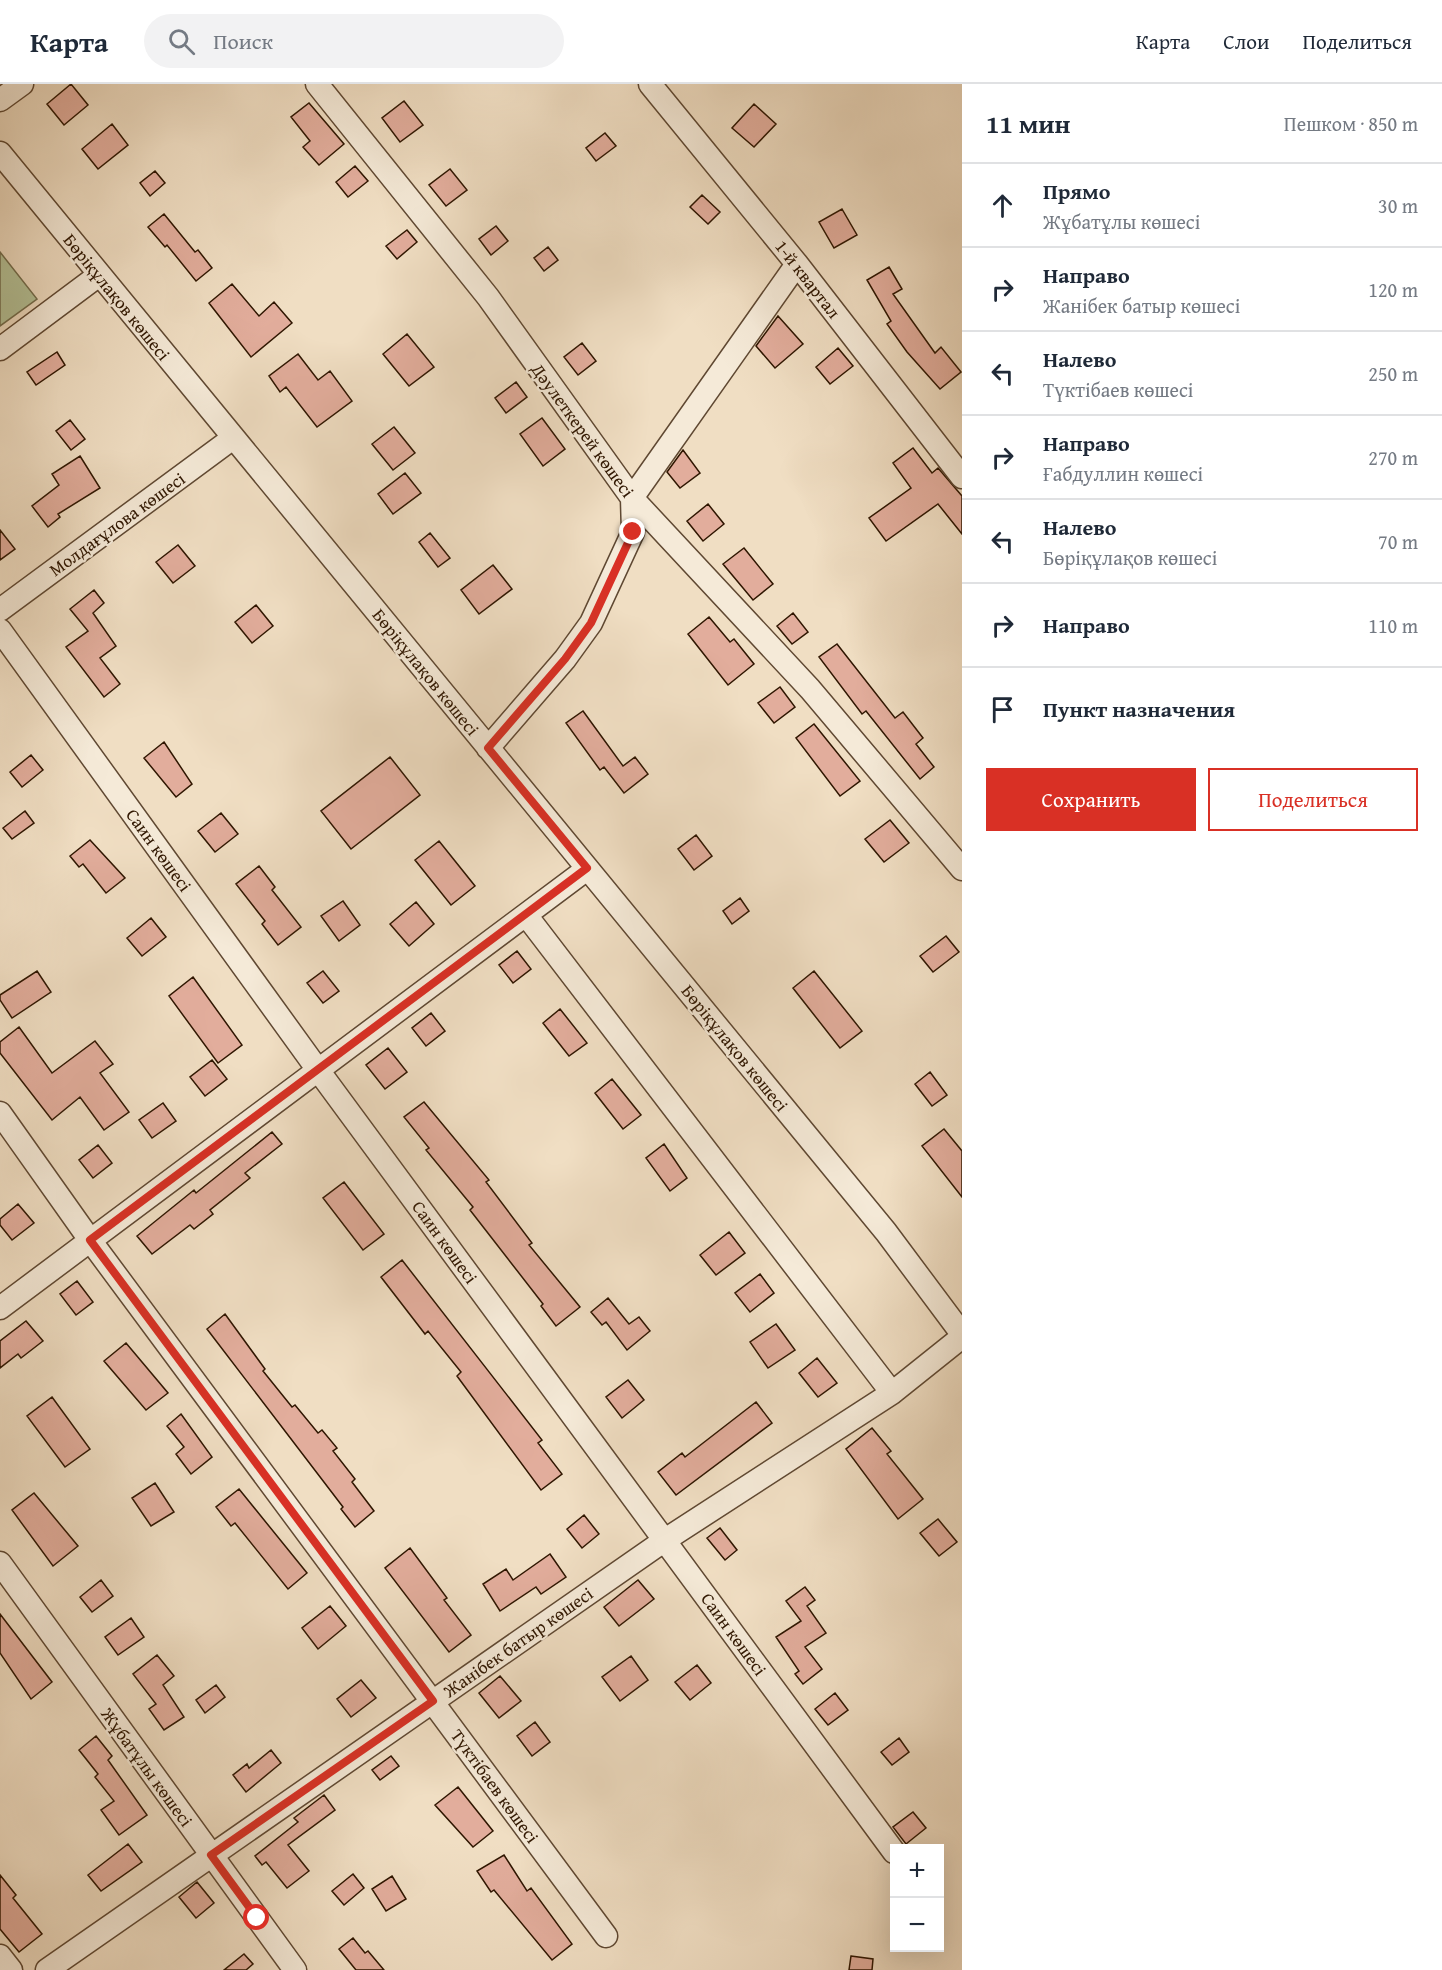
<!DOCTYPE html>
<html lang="ru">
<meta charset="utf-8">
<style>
:root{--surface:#fff;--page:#f2f2f3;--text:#1f2937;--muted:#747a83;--line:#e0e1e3;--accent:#d93025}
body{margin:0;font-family:"Gentium Book Plus",serif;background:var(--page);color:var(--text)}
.controls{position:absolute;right:18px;bottom:18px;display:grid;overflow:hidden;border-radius:0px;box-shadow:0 6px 24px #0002}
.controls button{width:54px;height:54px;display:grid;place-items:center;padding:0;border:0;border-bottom:2px solid var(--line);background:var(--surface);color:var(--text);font:30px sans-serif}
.stop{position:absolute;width:18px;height:18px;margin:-14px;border:4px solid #d93025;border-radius:50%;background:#fff}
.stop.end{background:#d93025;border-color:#fff;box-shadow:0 2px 6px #0008}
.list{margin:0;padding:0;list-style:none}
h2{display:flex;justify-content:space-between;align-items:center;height:78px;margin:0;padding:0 24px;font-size:26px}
h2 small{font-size:20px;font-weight:400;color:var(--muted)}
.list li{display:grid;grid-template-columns:39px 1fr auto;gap:18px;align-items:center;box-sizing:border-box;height:84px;padding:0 24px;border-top:2px solid var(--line)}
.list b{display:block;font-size:22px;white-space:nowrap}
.list p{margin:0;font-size:20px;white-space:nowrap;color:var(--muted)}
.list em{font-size:20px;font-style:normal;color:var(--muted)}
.actions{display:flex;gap:12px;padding:18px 24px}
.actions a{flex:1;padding:14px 0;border:2px solid var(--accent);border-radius:0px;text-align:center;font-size:21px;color:var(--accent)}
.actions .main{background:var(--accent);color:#fff}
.icon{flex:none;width:33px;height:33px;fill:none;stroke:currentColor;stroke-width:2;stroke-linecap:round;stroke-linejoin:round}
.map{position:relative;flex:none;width:962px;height:1886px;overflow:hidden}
header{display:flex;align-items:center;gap:36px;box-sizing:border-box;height:84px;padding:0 30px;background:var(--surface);border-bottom:2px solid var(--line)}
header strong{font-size:28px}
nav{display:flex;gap:33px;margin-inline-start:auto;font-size:21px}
.search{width:420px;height:54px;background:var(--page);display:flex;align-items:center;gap:15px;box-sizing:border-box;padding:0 21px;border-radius:33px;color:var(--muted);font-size:22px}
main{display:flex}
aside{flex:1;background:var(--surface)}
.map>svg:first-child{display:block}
</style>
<header>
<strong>Карта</strong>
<div class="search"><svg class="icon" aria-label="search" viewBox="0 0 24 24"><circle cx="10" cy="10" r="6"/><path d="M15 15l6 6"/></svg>Поиск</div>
<nav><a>Карта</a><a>Слои</a><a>Поделиться</a></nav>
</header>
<main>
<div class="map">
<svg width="962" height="1886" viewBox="0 0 962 1886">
<rect width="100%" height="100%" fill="#f0dec3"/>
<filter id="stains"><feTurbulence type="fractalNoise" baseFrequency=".00333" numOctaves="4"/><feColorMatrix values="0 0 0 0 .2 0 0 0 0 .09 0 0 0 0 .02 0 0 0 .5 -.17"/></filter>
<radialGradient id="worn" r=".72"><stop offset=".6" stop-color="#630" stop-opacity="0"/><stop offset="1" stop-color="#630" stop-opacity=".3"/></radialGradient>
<path fill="#b4c298" stroke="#726c4c" stroke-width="1.5" d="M0,168l37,47 -37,27z"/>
<path fill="#e2ad9c" stroke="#2f1601" stroke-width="1.5" d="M71,0l17,21 -24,20 -17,-21z
M404,17l19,24 -23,17 -18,-24z
M309,19l35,41 -25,21 -16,-18 7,-6 -19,-24z
M754,20l22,20 -22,23 -22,-19z
M112,40l16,21 -30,24 -16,-20z
M605,49l11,13 -20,15 -10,-13z
M355,82l13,15 -20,16 -12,-15z
M450,85l17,21 -21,16 -17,-21z
M155,87l10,12 -15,13 -10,-13z
M702,111l18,17 -12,12 -18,-17z
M842,125l15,26 -23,13 -15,-26z
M164,130l31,38 3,-2 14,18 -16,13 -29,-36 -2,2 -17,-20z
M496,142l12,15 -17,14 -12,-16z
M407,146l10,12 -20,17 -11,-13z
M548,163l10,13 -14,11 -10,-13z
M889,183l13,22 -9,5 42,59 6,-6 20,25 -21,17 -33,-37 -20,-28 4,-3 -24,-41z
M232,200l27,32 15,-14 18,21 -41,34 -42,-54z
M778,232l25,28 -28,24 -19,-22z
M407,250l27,33 -25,19 -26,-32z
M582,259l14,18 -18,14 -14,-18z
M838,264l15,18 -23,18 -14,-17z
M57,268l8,13 -29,20 -9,-13z
M298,270l20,26 12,-9 22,30 -35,26 -31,-40 -6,5 -11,-16z
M516,298l11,15 -21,16 -11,-15z
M542,334l23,31 -22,17 -23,-32z
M70,336l15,19 -14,11 -15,-19z
M394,343l21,26 -22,17 -21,-26z
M913,364l19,25 6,-5 24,28v38l-24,-30 -52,37 -17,-23 42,-30 -18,-25z
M683,366l17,23 -20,15 -13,-16z
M80,372l20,32 -42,26 2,3 -12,10 -16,-21 27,-21 -7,-11z
M405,389l16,20 -28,21 -15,-20z
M708,420l16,20 -21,17 -16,-20z
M0,446l15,19 -15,11z
M430,449l20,25 -12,9 -19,-25z
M178,461l17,21 -22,17 -17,-21z
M744,464l29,36 -20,16 -30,-36z
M493,481l19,24 -33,25 -18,-24z
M94,506l10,13 -11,10 23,33 -16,12 20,26 -16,13 -38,-50 22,-16 -18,-22z
M256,521l17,21 -21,17 -17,-21z
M793,529l15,19 -16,12 -15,-18z
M709,533l21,25 4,-3 20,25 -26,21 -40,-51z
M837,560l58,74 8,-6 20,26 -7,6 18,23 -14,12 -54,-68 -4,3 -43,-57z
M780,603l15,20 -21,16 -16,-20z
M583,627l40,55 12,-9 13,17 -24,19 -20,-26 -4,3 -34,-47z
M814,640l46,57 -20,15 -44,-58z
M164,658l28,42 -16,13 -32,-39z
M31,671l12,15 -21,17 -12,-15z
M390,673l30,38 -69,54 -30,-38z
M25,727l9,12 -22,16 -9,-11z
M221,729l17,21 -23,18 -17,-21z
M890,736l19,23 -25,19 -19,-23z
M696,751l16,21 -18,14 -16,-21z
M90,756l35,38 -19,15 -23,-29 -4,3 -9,-11z
M439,757l36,45 -24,19 -36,-45z
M259,782l16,21 -3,3 29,37 -23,18 -16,-21 3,-3 -29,-37z
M740,814l9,13 -17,13 -9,-13z
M343,817l17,24 -21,16 -18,-25z
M416,818l18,22 -25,22 -19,-22z
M151,834l15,19 -24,19 -15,-18z
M946,852l13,16 -26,20 -13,-16z
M517,867l14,18 -18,14 -14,-18z
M37,887l14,21 -39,26 -12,-18v-5z
M323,887l16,20 -16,12 -16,-20z
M814,887l48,60 -22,17 -47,-60z
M193,893l49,68 -24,18 -49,-67z
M560,925l27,34 -18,13 -26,-33z
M431,929l14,18 -19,15 -14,-18z
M19,943l33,46 43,-32 18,23 -13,9 29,39 -25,18 -24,-33 -28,23 -52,-67v-11z
M388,964l19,24 -22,17 -19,-24z
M212,976l15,19 -22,17 -15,-19z
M930,988l17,23 -15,11 -17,-22z
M612,995l29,36 -18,14 -28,-36z
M424,1018l65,78 -3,2 46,61 -3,2 51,62 -24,19 -15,-20 2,-2 -73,-94 3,-3 -47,-57 3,-2 -25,-31z
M163,1019l13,18 -24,17 -13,-18z
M944,1045l18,22v46l-40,-51z
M272,1048l10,12 -37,29 5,5 -40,32 3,4 -19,15 -4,-4 -38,29 -15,-18 57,-46 2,3z
M664,1060l23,34 -17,13 -24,-33z
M98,1061l14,18 -19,15 -14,-18z
M344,1098l40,52 -21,16 -40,-52z
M18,1120l16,19 -22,17 -12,-15v-6z
M729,1148l16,21 -29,22 -16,-20z
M402,1176l140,180 -4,3 24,31 -21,16 -84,-114 4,-4 -33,-41 -3,3 -44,-57z
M760,1190l14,19 -24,19 -15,-19z
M77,1197l16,21 -17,13 -16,-21z
M608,1214l21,26 10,-7 11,14 -23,19 -21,-28 -4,3 -11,-13z
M225,1230l40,55 -2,2 29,36 3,-2 23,28 4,-3 15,18 -4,3 22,28 -3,3 22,29 -19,16 -14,-18 2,-2 -136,-178z
M26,1237l17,20 -22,17 -3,-4 -18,14v-27z
M776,1240l19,26 -27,18 -18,-26z
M126,1259l42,50 -22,17 -42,-49z
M817,1274l20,25 -19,14 -19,-24z
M628,1296l16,20 -22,18 -16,-21z
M52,1313l38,52 -25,18 -38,-51z
M756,1318l16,21 -96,72 -18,-23 24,-19 3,4z
M181,1330l31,43 -21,17 -15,-20 8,-7 -17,-21z
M872,1344l19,23 -4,3 36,45 -25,20 -52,-70z
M155,1399l19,29 -23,14 -19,-28z
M239,1405l68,84 -19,16 -53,-66 -4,3 -15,-19z
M34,1409l44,53 -25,20 -41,-56z
M584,1431l15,19 -17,14 -15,-19z
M938,1435l19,23 -18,14 -19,-23z
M720,1444l17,22 -12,10 -18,-22z
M410,1464l37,50 -3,2 27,35 -22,17 -64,-84z
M550,1470l16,23 -25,17 -5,-7 -36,24 -17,-27 23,-15 7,11z
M101,1496l12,16 -21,16 -12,-15z
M638,1496l16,19 -35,27 -15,-19z
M805,1503l10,13 -8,6 19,27 -21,14 17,22 -19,15 -8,-10 4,-3 -23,-34 25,-16 -15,-20z
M330,1522l16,20 -28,23 -16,-21z
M0,1530l52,68 -21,17 -31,-46z
M131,1534l13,19 -26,18 -13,-18z
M157,1571l17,21 -11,9 21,32 -20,13 -15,-21 7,-5 -23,-30z
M631,1572l17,24 -28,21 -18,-24z
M697,1581l14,18 -21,17 -15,-18z
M500,1592l21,25 -22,17 -20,-25z
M361,1596l15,18 -25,19 -14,-18z
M216,1601l9,12 -20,16 -9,-13z
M835,1609l13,17 -20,15 -13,-16z
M535,1638l15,20 -18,14 -15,-20z
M96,1652l16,20 -4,4 39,55 -28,20 -18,-25 13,-9 -19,-24 3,-3 -19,-24z
M899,1654l10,14 -17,13 -11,-13z
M271,1666l10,13 -35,29 -13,-17 14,-11 2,4z
M391,1672l8,10 -19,14 -8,-10z
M458,1703l35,44 -20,16 -38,-42z
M324,1711l11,15 -47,35 21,26 -22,17 -21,-26 -4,3 -7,-9 43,-34 -4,-4z
M913,1728l13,16 -20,16 -13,-17z
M128,1760l14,18 -41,29 -13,-16z
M504,1771l23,36 4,-3 41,56 -20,16 -58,-70 -3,2 -14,-21z
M353,1790l11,14 -20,17 -12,-14z
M0,1791l16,20 -3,3 29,36 -23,18 -19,-23z
M392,1792l14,23 -20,12 -14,-22z
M197,1798l17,21 -18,15 -17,-21z
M353,1854l12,15 3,-2 16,19h-28l-17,-21z
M244,1870l9,10 -7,6h-22z
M851,1872l22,3 -1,11h-23z"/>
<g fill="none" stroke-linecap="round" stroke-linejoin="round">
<defs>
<path id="minor" d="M317,0l171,213 144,201 178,191 152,180
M650,0l147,180 165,213
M0,16l22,-16
M0,69l886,1079 76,102
M0,265l99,-74
M0,526l233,-172
M0,546l318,440 576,782
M488,664l77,-89 26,-36 42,-91 -1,-34 165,-234
M526,831l366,478
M0,1029l90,127 516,696
M0,1224l587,-439
M0,1479l295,407
M0,1872l11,14
M47,1886l618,-430 227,-147 70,-56"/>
</defs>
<use href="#minor" stroke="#5f4832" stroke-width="25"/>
<use href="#minor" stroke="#f5ead8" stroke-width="22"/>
</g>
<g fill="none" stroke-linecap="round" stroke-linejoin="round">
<path stroke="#d93025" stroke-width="8" d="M257,1834l-46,-63 222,-154 -343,-461 497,-372 -99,-120 77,-89 26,-36 42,-91"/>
</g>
<g text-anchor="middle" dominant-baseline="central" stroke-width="4.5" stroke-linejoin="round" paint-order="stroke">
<g font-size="18" fill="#2f1601" stroke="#f5ead8">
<text transform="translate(808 195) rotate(52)">1-й квартал</text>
<text transform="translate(117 213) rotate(51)">Бөріқұлақов көшесі</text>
<text transform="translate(583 346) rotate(54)">Дәулеткерей көшесі</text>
<text transform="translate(117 440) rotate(-36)">Молдағұлова көшесі</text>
<text transform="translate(426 588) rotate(51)">Бөріқұлақов көшесі</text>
<text transform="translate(159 766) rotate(54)">Саин көшесі</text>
<text transform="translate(735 964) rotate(51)">Бөріқұлақов көшесі</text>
<text transform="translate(445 1158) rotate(54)">Саин көшесі</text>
<text transform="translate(734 1550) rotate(54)">Саин көшесі</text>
<text transform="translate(518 1558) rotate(-35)">Жанібек батыр көшесі</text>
<text transform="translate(147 1683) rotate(54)">Жұбатұлы көшесі</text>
<text transform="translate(495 1702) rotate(54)">Түктібаев көшесі</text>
</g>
</g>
<rect width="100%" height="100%" filter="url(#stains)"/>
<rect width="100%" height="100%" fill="url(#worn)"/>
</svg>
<div class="controls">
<button>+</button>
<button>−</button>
</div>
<div class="stop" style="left:257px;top:1834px"></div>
<div class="stop end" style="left:633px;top:448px"></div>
</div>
<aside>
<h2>11 мин<small>Пешком · 850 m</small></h2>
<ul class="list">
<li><svg class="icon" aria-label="ahead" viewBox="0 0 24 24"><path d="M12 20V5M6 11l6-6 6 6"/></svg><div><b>Прямо</b><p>Жұбатұлы көшесі</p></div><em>30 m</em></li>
<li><svg class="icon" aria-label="right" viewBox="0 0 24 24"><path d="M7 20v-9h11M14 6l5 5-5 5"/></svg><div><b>Направо</b><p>Жанібек батыр көшесі</p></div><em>120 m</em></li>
<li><svg class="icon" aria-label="left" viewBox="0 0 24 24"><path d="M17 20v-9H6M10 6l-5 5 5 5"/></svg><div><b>Налево</b><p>Түктібаев көшесі</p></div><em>250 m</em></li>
<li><svg class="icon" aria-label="right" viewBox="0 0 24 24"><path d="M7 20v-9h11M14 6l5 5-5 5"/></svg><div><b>Направо</b><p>Ғабдуллин көшесі</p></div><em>270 m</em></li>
<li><svg class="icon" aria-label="left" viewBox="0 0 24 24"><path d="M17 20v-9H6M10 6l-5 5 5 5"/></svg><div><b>Налево</b><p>Бөріқұлақов көшесі</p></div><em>70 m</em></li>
<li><svg class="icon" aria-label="right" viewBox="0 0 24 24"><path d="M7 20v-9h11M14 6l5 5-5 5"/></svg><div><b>Направо</b></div><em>110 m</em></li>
<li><svg class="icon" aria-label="arrive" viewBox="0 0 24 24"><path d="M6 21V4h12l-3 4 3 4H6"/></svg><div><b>Пункт назначения</b></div></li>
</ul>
<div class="actions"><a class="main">Сохранить</a><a>Поделиться</a></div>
</aside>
</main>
